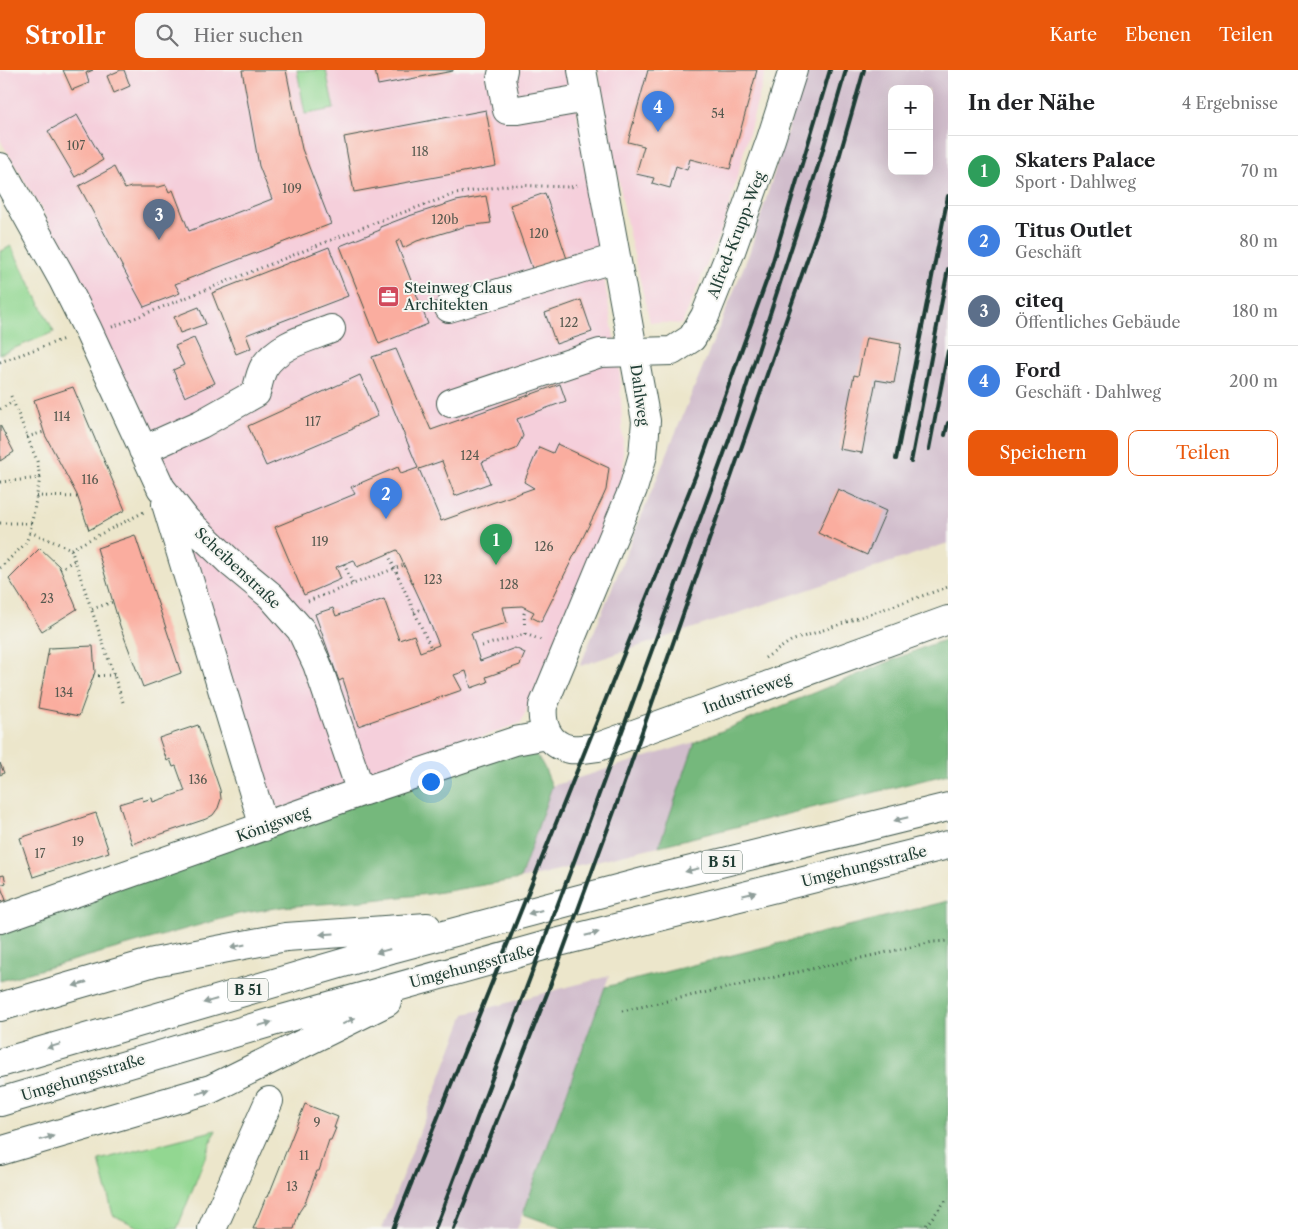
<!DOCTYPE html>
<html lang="de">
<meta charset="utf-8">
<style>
:root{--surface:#fff;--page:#f6f6f6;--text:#202124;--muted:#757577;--line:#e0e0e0;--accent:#ea580c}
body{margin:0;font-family:"Libre Caslon Text",serif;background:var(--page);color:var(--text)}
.controls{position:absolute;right:15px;top:15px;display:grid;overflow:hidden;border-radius:10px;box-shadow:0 5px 20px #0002}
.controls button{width:45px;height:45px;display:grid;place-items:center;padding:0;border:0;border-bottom:1px solid var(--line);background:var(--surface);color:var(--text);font:25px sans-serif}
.you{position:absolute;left:430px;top:711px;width:18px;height:18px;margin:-12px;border:4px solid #fff;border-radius:50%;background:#1a73e8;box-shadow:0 0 0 8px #1a73e833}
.badge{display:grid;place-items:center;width:32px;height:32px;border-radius:50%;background:var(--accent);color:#fff;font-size:16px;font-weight:700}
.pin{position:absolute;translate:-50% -41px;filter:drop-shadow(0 1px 2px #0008)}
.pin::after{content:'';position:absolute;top:26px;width:18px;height:15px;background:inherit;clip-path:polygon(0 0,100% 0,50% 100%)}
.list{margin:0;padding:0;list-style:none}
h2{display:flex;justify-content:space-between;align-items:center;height:65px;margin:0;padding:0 20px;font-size:21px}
h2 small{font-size:16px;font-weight:400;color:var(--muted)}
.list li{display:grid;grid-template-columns:32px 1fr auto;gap:15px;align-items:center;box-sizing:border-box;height:70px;padding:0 20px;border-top:1px solid var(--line)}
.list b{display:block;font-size:19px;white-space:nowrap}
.list p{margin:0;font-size:16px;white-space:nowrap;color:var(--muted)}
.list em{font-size:16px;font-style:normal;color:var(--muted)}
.actions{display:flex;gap:10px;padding:15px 20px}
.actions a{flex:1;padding:11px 0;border:1px solid var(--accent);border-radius:10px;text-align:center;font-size:18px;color:var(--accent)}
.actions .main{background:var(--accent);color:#fff}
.icon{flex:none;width:28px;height:28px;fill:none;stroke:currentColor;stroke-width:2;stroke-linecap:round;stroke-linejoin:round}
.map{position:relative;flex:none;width:948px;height:1159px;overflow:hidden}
header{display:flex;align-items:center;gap:30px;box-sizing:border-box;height:70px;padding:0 25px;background:var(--accent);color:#fff}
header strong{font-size:24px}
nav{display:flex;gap:28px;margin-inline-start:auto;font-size:18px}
.search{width:350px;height:45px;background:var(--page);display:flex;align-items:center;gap:12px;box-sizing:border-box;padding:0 18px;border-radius:10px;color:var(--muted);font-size:19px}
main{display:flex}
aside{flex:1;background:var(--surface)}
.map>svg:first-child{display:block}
</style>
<header>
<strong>Strollr</strong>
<div class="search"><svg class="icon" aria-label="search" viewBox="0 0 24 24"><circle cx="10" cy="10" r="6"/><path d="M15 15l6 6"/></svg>Hier suchen</div>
<nav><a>Karte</a><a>Ebenen</a><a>Teilen</a></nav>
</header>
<main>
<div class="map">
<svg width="948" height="1159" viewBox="0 0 948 1159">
<rect width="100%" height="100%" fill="#f6f6f2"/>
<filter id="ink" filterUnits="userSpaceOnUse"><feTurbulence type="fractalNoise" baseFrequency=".02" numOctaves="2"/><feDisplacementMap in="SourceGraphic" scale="10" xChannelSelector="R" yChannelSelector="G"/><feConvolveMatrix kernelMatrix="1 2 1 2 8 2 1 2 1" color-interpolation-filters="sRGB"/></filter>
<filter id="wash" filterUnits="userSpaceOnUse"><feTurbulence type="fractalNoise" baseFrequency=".0096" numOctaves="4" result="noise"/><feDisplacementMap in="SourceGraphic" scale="20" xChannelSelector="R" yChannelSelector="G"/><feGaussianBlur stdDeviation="1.12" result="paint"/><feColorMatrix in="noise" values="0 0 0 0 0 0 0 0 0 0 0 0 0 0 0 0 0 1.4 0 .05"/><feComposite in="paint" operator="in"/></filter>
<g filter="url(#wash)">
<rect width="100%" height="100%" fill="#ece6cb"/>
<path fill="#f5cfdb" d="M0,0h570l50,304 4,98 -17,54 -86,197 -256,92 -147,-448 -74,-153 -44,-74z
M598,0h168l-40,148 -44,106 -32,-2 -22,-92z"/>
<path fill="#d1bdcc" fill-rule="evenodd" d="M806,0h142v473l-368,123 169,-412zM892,19h37v82h-37z
M695,672l-36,104 -139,33 32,-93z
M609,906l-92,253h-135l83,-215z"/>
<path fill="#92d791" stroke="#588a62" d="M297,0h29l8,39 -29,5z
M11,176l43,86 -54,22v-102z
M216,1060l-39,99h-35l-29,-14 -14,-55z"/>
<path fill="#75b87b" stroke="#4a7a58" d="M948,569v135l-289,72 36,-104 232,-96z
M523,677c18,6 22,23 29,39l-32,93 -91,15 -66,7 -82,6 -42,7 -239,67v-53z
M948,831v328h-384l-41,-15 82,-227z"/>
<g id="blocks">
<path fill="#faad9f" d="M63,0h30l-7,3 3,10 -17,7z
M121,0h3l6,16 -16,7 -7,-17z
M242,0h44l16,79 29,75 -156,60 5,9 -36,14 -65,-121 35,-19 11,22 6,-2h28l7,-2 3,7 4,-2 16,41 83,-32 -13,-33z
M375,0h78v1l-75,14z
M648,0h109l-27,99 -40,-10 -3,11 -11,-4 -6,22 -18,-5 2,-5 -18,-4 8,-28 -16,-4z
M486,40l10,56 -142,26 -10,-55z
M77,45l26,45 -28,17 -27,-46z
M545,123l23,69 -34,12 -24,-69z
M486,126l5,27 -25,3 -49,15 -14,7 -3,-8 -4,2 32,82 -49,20 -39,-98 40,-16v-3l29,-11 47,-15z
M329,177l19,49 -102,39 5,13 -15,6 -24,-61z
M581,230l11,32 -36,12 -11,-31z
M199,237l7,17 -26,9 -6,-16z
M194,268l21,45 -30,14 -12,-27 11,-5 -9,-19z
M866,268l35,6 -7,39 -18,-3 -14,73 -23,-4 15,-74 4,1z
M396,279l35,81 129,-46 6,17 -49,18 6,17 -7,13 -34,13 8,21 -35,13 -13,-35 -23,8 22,52 93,-33 -10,-6 15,-35 14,6 4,-9 52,24 -3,22 -4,9 -61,123 -10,-5 3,-5 -12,-6 -19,1 4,16 -36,10 9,28 35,-13 10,5 -5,12 -34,12 2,5 -17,6 -5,-17 -12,4 8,15 -104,36 -15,-47 -4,2 -24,-67 18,-6 3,8 48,-17 15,41 15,-5 6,17 19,-7 -16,-39 -26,-56 -40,17 -3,-7 -18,7 5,12 -37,16 -29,-68 80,-33 -4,-7 47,-20 3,7 17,-6 -46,-111z
M360,305l18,41 -25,11v2l-87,37 -18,-40z
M73,317l52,123 -36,20 -12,-35 -32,-60 -11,-35z
M0,355l14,27 -14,9z
M838,419l48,22 -19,44 -49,-22z
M135,465l46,138 -38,14 -23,-61 -23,-78z
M40,478l19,18 18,43 -35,22 -33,-52z
M93,576l2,26 -16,44 -41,-8 11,-60z
M198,655l22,65 1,9 -3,9 -5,7 -7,4 -74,25 -13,-40 23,-7 1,4 9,-3 1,4 32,-11 -9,-25 -3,1 -3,-8 -3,2 -8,-23z
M0,693l4,10 -4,2z
M96,743l13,39 -76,25 -13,-39z
M4,805l2,8 -6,2 6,15 -6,2v-26z
M305,1034l33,13 -4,11h2l-5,12h-2l-10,31h-2l-12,32 -6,9 -5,17h-41l13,-32h2z"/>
</g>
</g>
<g filter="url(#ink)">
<use href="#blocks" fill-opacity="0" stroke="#3e564b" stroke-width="1"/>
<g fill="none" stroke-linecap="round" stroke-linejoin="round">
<defs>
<path id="minor" d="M503,0l-2,9 6,31h11l69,-12
M582,0l64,351 -3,34 -10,34 -90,217c-2,19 5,39 27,43 8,1 19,-1 28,-2l350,-127
M0,97l63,113 25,50 73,158 25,32 45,43 40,33 30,34 16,34 44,128
M449,238l167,-50
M451,333l149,-50 72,-2 20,-13 13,-22 26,-65 40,-112 22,-69
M143,380l58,-26 55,-31c2,-8 4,-19 8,-26 15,-23 44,-29 67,-38
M166,434l98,323
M0,849l361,-127 154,-51 32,-6
M212,1159l57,-128"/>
<path id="highway" d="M0,937l154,-45 132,-25 141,-10
M0,993l391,-114 256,-68 301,-74
M0,1032l272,-80 275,-77 401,-100
M0,1081l211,-62 176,-87"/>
</defs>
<use href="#minor" stroke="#3e564b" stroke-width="30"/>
<use href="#highway" stroke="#3e564b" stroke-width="30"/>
<path stroke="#3e564b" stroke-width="3" stroke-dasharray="1 4" stroke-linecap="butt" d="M112,257l267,-106 76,-27 54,-9 62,2 6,-2
M0,292l64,-23
M11,326l26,65 3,17
M0,339l13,-7
M27,367l17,-5
M0,412l40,-4 -10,54 41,17 52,153
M36,426l42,1
M0,453h31
M71,479l73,-37
M388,484l43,94
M344,494l9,21
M0,498l26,-25 4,-11
M60,499l15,-9
M308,531l96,-36
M92,539l21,-7
M414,542l10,-4
M525,564l-1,-20 2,-6
M482,576l43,-12 19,7
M765,588l26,-17 157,-54
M93,606l21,-1
M622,941l311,-69 15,-1
M923,1159l25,-31"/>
<use href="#minor" stroke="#fff" stroke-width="28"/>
<use href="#highway" stroke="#fff" stroke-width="28"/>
<path stroke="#1f3d34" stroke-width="4" d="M945,365l3,-12
M929,379l19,-98
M896,389l52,-263
M911,392l37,-193
M393,1159l308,-767 69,-191 60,-201
M435,1159l146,-386 148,-403 89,-274 28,-96
M454,1159l93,-235 68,-185 207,-592 42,-147"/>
</g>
<defs><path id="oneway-solid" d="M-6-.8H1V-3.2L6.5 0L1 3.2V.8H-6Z" transform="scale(1.25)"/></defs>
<g fill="#8f9e9a">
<use href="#oneway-solid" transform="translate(901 749) rotate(166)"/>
<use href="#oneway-solid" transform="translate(692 800) rotate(166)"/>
<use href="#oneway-solid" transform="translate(749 824) rotate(-14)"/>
<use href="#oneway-solid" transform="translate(535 842) rotate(165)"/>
<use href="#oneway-solid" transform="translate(327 864) rotate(176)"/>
<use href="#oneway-solid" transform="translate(592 864) rotate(-14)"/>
<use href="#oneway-solid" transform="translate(238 876) rotate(169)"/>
<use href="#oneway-solid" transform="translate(383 881) rotate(164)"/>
<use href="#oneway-solid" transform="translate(80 914) rotate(164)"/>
<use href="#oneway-solid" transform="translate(210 931) rotate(164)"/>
<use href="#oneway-solid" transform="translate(349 951) rotate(-26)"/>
<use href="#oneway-solid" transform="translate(265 954) rotate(-16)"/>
<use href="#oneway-solid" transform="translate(54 976) rotate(163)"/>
<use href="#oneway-solid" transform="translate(203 1022) rotate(-16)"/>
<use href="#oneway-solid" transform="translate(47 1068) rotate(-16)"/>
</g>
</g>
<defs>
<symbol id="office-square" viewBox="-11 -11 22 22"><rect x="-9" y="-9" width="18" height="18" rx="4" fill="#d1495b" stroke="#f6f6f2"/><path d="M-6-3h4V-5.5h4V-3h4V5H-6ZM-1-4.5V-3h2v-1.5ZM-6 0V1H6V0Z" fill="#fff"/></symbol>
</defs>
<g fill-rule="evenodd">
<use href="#office-square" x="376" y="214" width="25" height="25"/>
</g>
<g text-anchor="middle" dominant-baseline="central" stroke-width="4" stroke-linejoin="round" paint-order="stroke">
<g font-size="12" fill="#56594f">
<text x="718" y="43">54</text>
<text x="76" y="75">107</text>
<text x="420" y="81">118</text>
<text x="292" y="118">109</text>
<text x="445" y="149">120b</text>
<text x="539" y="163">120</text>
<text x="569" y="252">122</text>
<text x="62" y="346">114</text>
<text x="313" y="351">117</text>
<text x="470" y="385">124</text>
<text x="90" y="409">116</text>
<text x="320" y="471">119</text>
<text x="544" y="476">126</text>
<text x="433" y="509">123</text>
<text x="509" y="514">128</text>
<text x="47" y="528">23</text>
<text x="64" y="622">134</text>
<text x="198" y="709">136</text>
<text x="78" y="771">19</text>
<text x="40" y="783">17</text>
<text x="317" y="1052">9</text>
<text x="304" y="1085">11</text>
<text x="292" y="1116">13</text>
</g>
<g fill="#f6f6f2" stroke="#60746d" stroke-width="1">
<rect x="702" y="780.5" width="40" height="23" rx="4"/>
<rect x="228" y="908.5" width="40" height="23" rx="4"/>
</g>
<g font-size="14" font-weight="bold" fill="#1f3d34">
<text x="722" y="792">B 51</text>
<text x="248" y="920">B 51</text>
</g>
<g font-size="15" fill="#1f3d34" stroke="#f6f6f2">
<text transform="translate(736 165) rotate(-69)">Alfred-Krupp-Weg</text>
<text transform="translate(640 325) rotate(82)">Dahlweg</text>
<text transform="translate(238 498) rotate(43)">Scheibenstraße</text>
<text transform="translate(747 623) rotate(-20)">Industrieweg</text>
<text transform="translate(273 754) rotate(-20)">Königsweg</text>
<text transform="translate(864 796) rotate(-14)">Umgehungsstraße</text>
<text transform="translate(472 896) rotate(-15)">Umgehungsstraße</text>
<text transform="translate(83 1007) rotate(-17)">Umgehungsstraße</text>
</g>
<g font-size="15" fill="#1f3d34" stroke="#f6f6f2" text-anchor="start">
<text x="404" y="217">Steinweg Claus<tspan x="404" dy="17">Architekten</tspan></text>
</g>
</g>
</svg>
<div class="controls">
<button>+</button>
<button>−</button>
</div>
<div class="you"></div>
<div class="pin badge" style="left:496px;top:495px;background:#2e9e5b">1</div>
<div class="pin badge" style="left:386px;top:449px;background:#3f7fe0">2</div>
<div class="pin badge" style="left:159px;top:170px;background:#5c6f8a">3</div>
<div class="pin badge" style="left:658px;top:62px;background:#3f7fe0">4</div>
</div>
<aside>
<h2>In der Nähe<small>4 Ergebnisse</small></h2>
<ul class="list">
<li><span class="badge" style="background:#2e9e5b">1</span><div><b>Skaters Palace</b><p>Sport · Dahlweg</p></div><em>70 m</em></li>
<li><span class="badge" style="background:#3f7fe0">2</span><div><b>Titus Outlet</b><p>Geschäft</p></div><em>80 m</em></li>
<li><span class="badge" style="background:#5c6f8a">3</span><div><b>citeq</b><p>Öffentliches Gebäude</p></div><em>180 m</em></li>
<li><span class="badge" style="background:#3f7fe0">4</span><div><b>Ford</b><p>Geschäft · Dahlweg</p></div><em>200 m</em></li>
</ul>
<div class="actions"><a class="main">Speichern</a><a>Teilen</a></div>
</aside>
</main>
